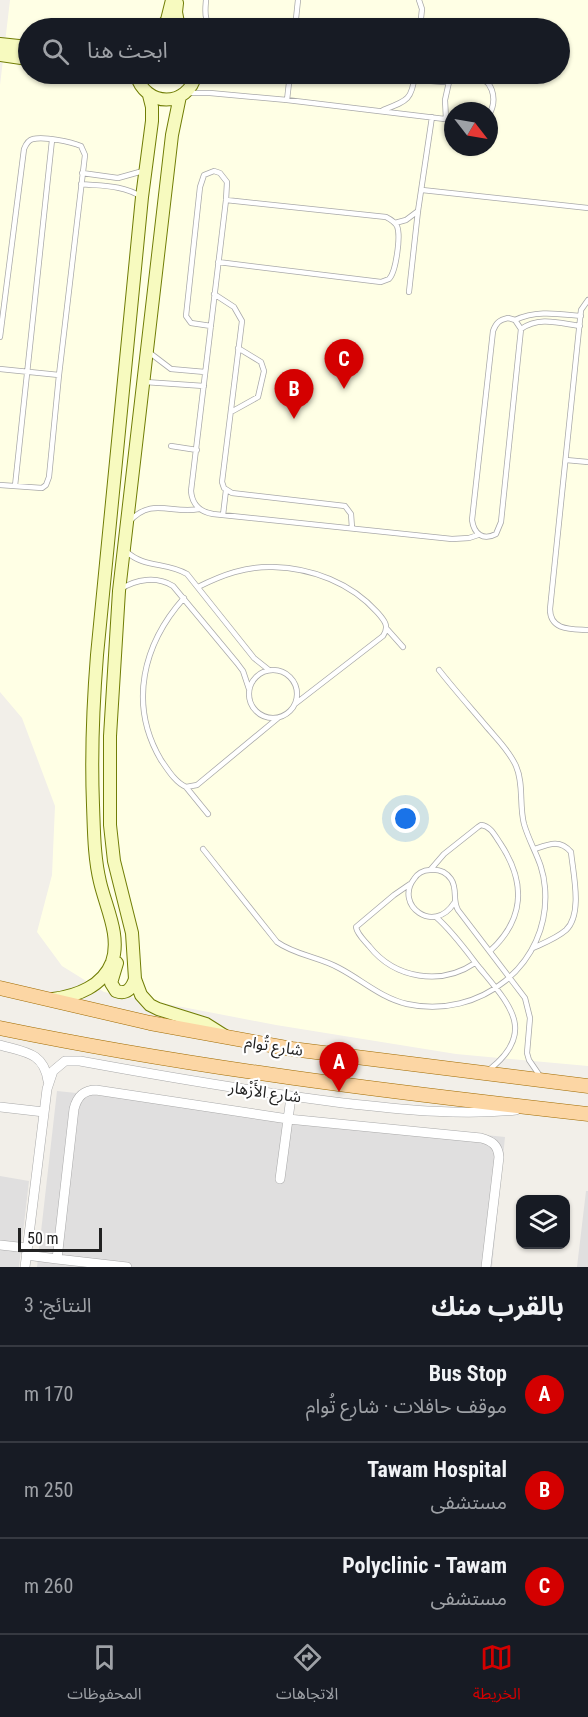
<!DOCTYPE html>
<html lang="ar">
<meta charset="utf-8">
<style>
:root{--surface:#171b24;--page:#242831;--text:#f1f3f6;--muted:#9ea1a6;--line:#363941;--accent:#d40000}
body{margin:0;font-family:"Roboto Condensed","Noto Sans Arabic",sans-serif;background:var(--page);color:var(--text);direction:rtl}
.controls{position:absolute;right:18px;bottom:18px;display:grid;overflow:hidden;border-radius:12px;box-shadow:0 2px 4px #0004}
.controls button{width:54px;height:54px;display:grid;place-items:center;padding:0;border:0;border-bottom:2px solid var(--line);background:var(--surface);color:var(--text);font:30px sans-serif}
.compass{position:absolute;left:444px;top:102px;width:54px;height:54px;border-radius:50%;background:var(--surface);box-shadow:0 2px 4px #0004;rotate:121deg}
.scale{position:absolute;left:18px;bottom:15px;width:84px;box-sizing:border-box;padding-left:6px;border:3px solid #222;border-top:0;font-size:16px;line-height:21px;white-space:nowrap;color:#222;-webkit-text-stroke:4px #fff;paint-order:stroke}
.you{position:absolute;left:406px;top:819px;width:21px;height:21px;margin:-15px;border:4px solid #fff;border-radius:50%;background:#1a73e8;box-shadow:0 0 0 9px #1a73e833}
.badge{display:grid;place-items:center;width:39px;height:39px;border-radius:50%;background:var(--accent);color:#fff;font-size:20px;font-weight:700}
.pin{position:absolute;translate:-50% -50px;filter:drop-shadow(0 2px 3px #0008)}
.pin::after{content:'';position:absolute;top:32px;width:21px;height:18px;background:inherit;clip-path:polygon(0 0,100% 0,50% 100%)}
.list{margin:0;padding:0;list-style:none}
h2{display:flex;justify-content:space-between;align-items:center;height:78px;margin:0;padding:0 24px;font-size:26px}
h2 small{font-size:20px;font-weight:400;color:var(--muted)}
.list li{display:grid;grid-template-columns:39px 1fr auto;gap:18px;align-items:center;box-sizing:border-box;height:96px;padding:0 24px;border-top:2px solid var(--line)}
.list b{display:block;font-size:22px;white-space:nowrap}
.list p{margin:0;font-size:20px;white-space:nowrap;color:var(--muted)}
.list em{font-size:20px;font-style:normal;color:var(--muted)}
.icon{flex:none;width:33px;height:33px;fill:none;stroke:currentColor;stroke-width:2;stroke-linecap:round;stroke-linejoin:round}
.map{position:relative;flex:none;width:588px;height:1267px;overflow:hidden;direction:ltr}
.search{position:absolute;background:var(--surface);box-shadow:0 2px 4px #0004;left:18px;right:18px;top:18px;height:66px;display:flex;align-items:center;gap:15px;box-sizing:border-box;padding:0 21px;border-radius:33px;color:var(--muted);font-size:22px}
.sheet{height:366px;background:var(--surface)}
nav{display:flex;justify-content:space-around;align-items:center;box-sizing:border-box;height:84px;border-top:2px solid var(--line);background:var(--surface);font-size:16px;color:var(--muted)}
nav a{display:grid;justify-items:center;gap:3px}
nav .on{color:var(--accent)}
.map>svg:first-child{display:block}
</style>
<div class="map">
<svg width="588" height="1267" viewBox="0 0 588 1267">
<rect width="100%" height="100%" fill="#f2efe9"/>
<path fill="#e0dfdf" d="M57,1091l448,46 -13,130h-455z
M0,1176l29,5 -10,86h-19z
M586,1191h2v76h-11z"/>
<path fill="#ffffe5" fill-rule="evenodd" d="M10,0h578v1066l-132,-12 -180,-29 -172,-33 -42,-26 -25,-34 15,-57 3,-69 -33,-88 -22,-26v-607zM28,28h532v46h-532zM453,111h36v36h-36z"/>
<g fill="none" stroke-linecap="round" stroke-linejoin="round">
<defs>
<path id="lane" d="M206,0c-1,13 -3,24 12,28
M419,0l3,9 -2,19
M295,28l3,-28
M378,74c22,2 44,7 66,8 10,0 18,-6 28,-6 21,1 26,23 17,39
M188,93h22l77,7 166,20
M287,100l3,-26
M383,110c24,-9 29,-10 32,-36
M446,119l-1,-19 4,-18
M82,173l36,5 25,-7
M81,184c22,2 42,1 61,13
M422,190l166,18
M395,223l11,-3 12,-9
M218,262l163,20 8,-3c7,-7 12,-43 8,-53 -3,-5 -7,-7 -11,-9l-160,-17
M409,292l9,-81 14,-94
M214,294l20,13 8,14 -20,161 2,6 8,5 113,13 6,8 1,14
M588,300l-7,10 -31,299c0,22 22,20 38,21
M508,318l7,2 6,9 -20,193 -5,12c-13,7 -22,0 -24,-14l21,-189c3,-8 6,-11 15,-13z
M515,320c22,-10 43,-6 66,-4
M211,326l-20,-3 -5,-7 14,-129 4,-12 10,-4 6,2 7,9 -1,18 -35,291c1,13 9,21 22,23l239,25 17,-1 9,-3
M521,329c18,-13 38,-6 59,-3
M0,337l24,-188c2,-5 4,-9 9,-10 11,-3 38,3 48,7l4,9 -26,220 -10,102 -3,8 -4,3 -42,-3
M150,353l21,16 34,3
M0,369l59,6
M145,382l59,4
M231,412l27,-15 6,-26 -3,-9 -23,-14
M171,446l26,4
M566,460l22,2
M15,486l37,-346
M223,515l3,-25
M129,522c23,-26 43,-7 70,-13
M127,552c17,16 40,10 60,22l67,84 15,12
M198,587c24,-12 48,-21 75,-20 39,1 78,16 104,45 7,8 13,14 6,24l-88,68
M121,589c15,-10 36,-13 52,-3l64,77 6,8 6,18
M184,598c-41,46 -56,106 -23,162 7,10 14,22 25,27l11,-2 81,-67
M387,629l16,18
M249 694a24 24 0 1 1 48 0a24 24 0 1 1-48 0Z
M186,787l22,27
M203,849l74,93c18,13 42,15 62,26 23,12 42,30 68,36 72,16 144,-39 138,-116 -2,-27 -14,-40 -21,-64 -5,-19 0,-40 -8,-58 -7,-16 -20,-28 -30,-40 -16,-19 -32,-37 -47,-56
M431,869l13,-15 34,-27 3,-2c10,1 14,11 19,18 26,39 25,76 -10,108
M410,884l-16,11 -38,32c1,7 8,13 13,19 26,33 72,40 106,17
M454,903c-20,32 -60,2 -40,-24 3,-5 9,-9 16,-9 8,-1 16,2 21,9 7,10 1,21 7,31l67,88 5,20 -3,35 2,7 11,16
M436,917c16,14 29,32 42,49 30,37 60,65 12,103
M533,948c11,-5 24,-10 33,-18 17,-16 7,-57 5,-78 -11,-13 -22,-8 -36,-3"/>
<path id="street" d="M0,1045c24,7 44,7 48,36
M0,1107l44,5
M280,1179l11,-82
M0,1245l27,3
M26,1255l31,4
M25,1267l22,-178 6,-18 12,-10h15c87,16 175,31 263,42 57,6 115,13 173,7
M127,1267l-70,-8 17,-150c3,-12 9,-19 22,-19l192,29 193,19c11,3 17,7 18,19l-13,110"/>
<path id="secondary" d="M177,3l-1,9 3,16
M161,28l6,-8 5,-20
M0,44l28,3
M0,55l28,4
M136,74c9,34 52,34 60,0
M180,96l-8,39 -53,456 -9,145v89l4,36 18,72 3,46 6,16 9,10 8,4 48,15 19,12
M117,963l-6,20 5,8c11,4 16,-3 19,-12
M53,999c24,-3 50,-13 59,-37 9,-26 -6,-54 -12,-80 -6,-25 -6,-51 -7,-77 -2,-50 0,-100 4,-150l45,-458 10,-76v-14l-3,-12"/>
<path id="primary" d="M0,988l150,35 142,26 296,37
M0,1028c194,40 391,64 588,86"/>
</defs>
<use href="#lane" stroke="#a9a9a9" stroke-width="6"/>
<use href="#street" stroke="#a9a9a9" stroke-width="10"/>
<use href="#secondary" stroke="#707d05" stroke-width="14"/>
<use href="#primary" stroke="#a06b00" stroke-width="15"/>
<use href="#lane" stroke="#fff" stroke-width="4.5"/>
<use href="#street" stroke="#fff" stroke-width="9"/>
<use href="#secondary" stroke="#f7fabf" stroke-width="12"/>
<use href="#primary" stroke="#fcd6a4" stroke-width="14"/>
</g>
<g text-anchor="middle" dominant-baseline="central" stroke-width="4.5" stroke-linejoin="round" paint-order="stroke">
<g font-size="16" fill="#222" stroke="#fff">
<text transform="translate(274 1046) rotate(9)">شارع تُوام</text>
<text transform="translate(265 1092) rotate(8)">شارع الأَزْهار</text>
</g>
</g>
</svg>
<div class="controls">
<button><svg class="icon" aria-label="layers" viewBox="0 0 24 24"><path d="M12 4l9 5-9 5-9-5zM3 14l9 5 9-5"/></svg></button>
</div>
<svg class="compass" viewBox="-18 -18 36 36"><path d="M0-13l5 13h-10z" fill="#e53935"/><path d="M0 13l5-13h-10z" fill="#9ea1a6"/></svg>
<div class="scale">50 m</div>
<div class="you"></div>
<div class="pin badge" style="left:339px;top:1092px">A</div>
<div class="pin badge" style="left:294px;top:419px">B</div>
<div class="pin badge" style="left:344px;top:389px">C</div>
<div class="search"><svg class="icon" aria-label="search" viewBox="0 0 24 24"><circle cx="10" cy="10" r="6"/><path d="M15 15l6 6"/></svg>ابحث هنا</div>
</div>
<section class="sheet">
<h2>بالقرب منك<small>النتائج: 3</small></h2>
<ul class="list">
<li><span class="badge">A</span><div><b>Bus Stop</b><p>موقف حافلات · شارع تُوام</p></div><em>170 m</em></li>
<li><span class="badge">B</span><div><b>Tawam Hospital</b><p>مستشفى</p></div><em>250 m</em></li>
<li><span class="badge">C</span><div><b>Polyclinic - Tawam</b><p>مستشفى</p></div><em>260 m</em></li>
</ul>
</section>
<nav>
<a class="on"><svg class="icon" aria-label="map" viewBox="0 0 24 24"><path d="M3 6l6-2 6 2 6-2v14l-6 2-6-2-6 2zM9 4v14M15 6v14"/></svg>الخريطة</a>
<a><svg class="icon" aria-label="directions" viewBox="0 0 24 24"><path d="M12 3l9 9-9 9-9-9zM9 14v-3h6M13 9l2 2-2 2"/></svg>الاتجاهات</a>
<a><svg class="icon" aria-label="saved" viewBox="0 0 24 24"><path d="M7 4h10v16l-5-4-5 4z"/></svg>المحفوظات</a>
</nav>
